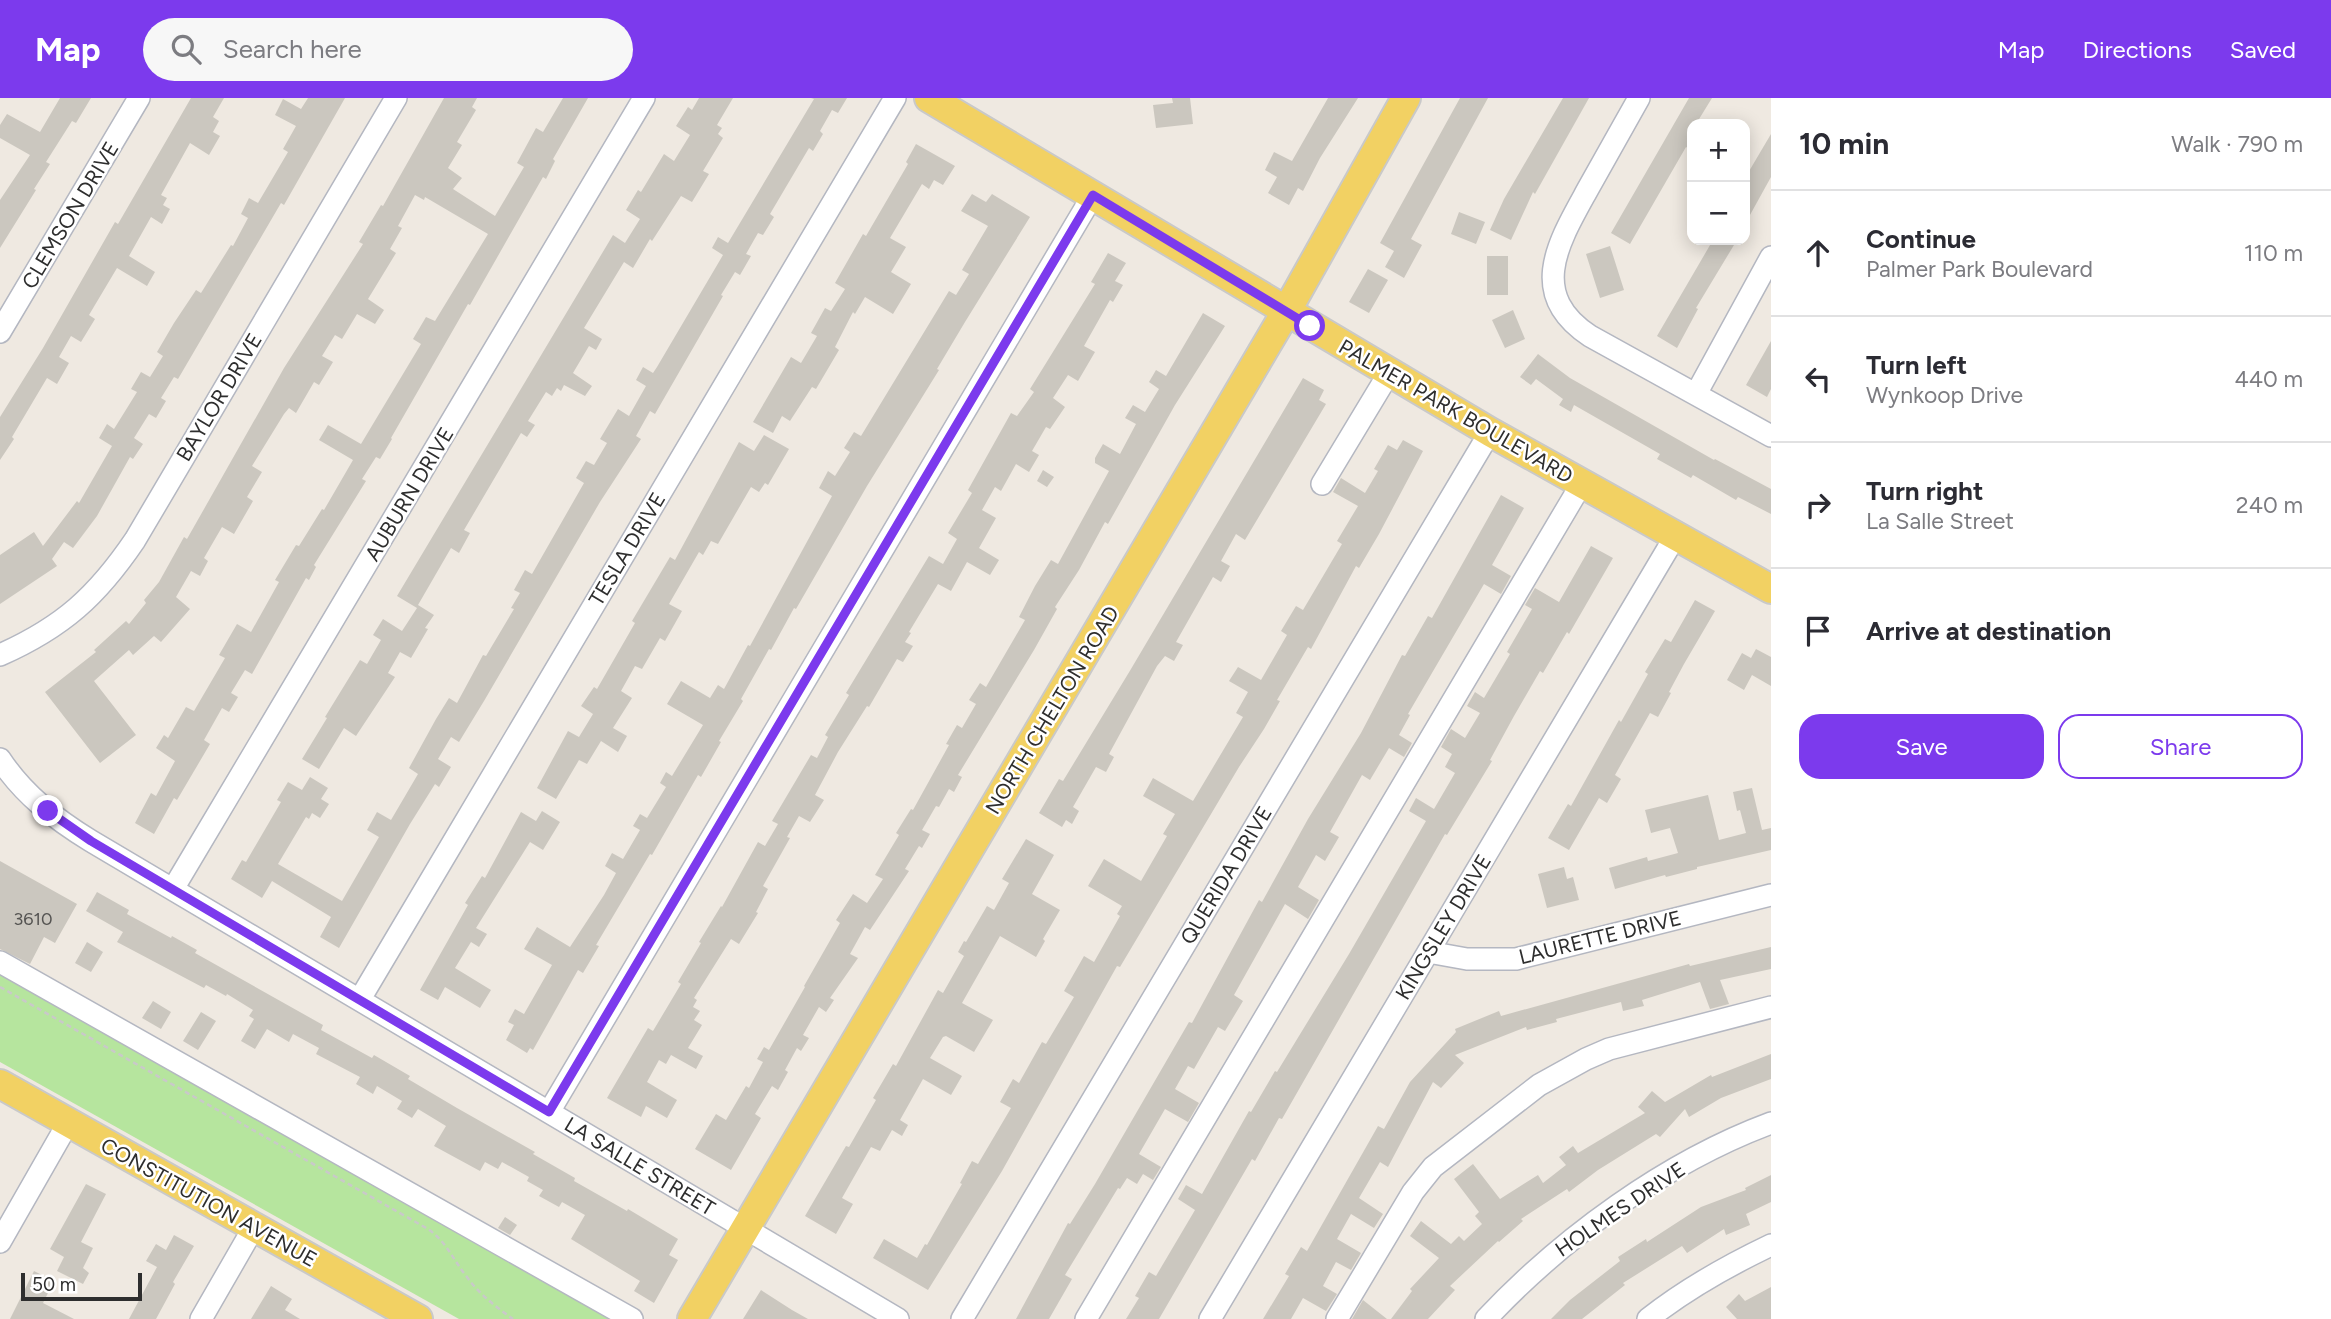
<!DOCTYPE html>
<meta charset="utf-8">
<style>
:root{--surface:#fff;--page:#f7f7f7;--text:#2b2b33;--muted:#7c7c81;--line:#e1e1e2;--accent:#7c3aed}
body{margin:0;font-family:Figtree,sans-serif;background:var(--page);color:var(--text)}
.controls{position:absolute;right:21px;top:21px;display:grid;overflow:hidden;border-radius:14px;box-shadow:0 4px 18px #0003}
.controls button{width:63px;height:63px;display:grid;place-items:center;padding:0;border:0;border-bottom:2px solid var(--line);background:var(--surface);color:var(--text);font:35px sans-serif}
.scale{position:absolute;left:21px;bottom:18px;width:121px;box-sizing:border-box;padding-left:7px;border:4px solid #2e2e2e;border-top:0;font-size:19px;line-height:24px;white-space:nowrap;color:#2e2e2e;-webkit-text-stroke:5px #fff;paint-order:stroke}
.stop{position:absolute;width:21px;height:21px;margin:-16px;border:5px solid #7c3aed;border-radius:50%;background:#fff}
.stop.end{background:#7c3aed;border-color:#fff;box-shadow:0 2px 7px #0008}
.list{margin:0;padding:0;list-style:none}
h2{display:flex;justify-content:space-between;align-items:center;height:91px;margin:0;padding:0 28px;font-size:30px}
h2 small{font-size:23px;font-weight:400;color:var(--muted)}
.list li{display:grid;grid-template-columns:46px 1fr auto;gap:21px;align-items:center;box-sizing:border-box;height:126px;padding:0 28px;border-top:2px solid var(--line)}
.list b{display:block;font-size:26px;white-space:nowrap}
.list p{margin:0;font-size:23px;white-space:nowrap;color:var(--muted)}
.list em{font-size:23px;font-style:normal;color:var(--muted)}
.actions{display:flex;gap:14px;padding:21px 28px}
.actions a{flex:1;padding:16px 0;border:2px solid var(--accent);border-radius:21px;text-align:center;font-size:24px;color:var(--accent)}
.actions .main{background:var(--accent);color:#fff}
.icon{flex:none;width:38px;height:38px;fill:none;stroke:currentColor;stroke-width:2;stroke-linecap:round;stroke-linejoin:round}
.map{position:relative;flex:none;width:1771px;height:1221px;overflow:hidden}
header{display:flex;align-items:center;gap:42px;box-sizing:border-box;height:98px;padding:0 35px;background:var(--accent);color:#fff}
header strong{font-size:33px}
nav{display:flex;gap:38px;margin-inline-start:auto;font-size:24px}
.search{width:490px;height:63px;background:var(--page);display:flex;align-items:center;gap:18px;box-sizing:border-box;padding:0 24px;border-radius:38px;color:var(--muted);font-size:26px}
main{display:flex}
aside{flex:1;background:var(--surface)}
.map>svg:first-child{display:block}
</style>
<header>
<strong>Map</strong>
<div class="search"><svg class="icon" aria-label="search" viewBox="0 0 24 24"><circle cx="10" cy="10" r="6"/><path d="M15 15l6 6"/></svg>Search here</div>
<nav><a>Map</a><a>Directions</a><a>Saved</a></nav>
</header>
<main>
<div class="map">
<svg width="1771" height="1221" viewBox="0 0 1771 1221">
<rect width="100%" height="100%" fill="#efe9e1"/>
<path fill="#b6e59e" d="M0,867l628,354h-169l-459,-257z"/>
<path fill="#cbc7bf" d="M60,0h31l-15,25 -4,-2 -26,41 4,2 -16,25 2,1 -36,58v-48l30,-45 -30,-17v-13l7,-11 33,18z
M191,0h33l-11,19 6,4 -6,11 7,4 -11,19 -19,-12 -29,52 6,3 -4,7 7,4 -8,15 -11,-7 -22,39 26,16 -8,14 -30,-18 -28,47 6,4 -14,23 -10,-6 -12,21 10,6 -12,21 -10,-6 -35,59 2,2 -14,21v-43l43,-69 72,-126 3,2z
M308,0h37l-61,107 -3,-2 -103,176 -4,-2 -13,21 5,3 -10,17 -7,-4 -15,24 9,6 -10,15 -3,-2 -33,59 -24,32 -9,-6 -12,17 5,7 -57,38v-49l34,-23 9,14 34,-45 2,2 33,-57 -13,-8 8,-14 7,5 23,-37 -6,-3 10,-17 9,5 13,-21 -6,-4 17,-29 22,-33 5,3 30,-48 2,1 15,-28 -7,-4 8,-16 9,5 30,-51 -5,-3 13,-23 -21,-11 8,-16 18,10z
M444,0h33l-5,9 4,3 -19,32 5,3 -14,23 14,10 -9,11 42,27 29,-49 -7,-4 19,-35 7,4 20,-34h25l-35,61 2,2 -9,18 -3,-2 -73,128 -2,-1 -77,134 1,1 -12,20 -4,-2 -14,22 4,2 -52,84 2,2 -7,13 -3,-2 -54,96 -7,-4 -14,23 7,4 -9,15 -7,-4 -18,32 6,4 -33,56 -3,-2 -20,36 -19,-11 16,-30 5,3 19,-35 -19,-13 8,-13 4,3 18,-31 8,4 31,-53 -6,-3 18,-31 14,8 28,-50 -4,-2 21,-35 3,1 23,-37 2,1 29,-50 -34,-20 9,-15 33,19 60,-100 -8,-5 13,-22 9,4 53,-87 -63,-37 -1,3 -9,-5 -17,31 4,2 -12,21 6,4 -28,46 16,11 -9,14 -18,-10 -15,25 -7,-4 -13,21 11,6 -14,23 -5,-3 -18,31 -7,-5 -5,6 -32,52 10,6 -15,25 6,4 -19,33 -12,-7 -18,31 4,3 -8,15 -9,-5 -15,26 14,12 -29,33 -7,-6 -21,19 -4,-5 -35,31 42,54 -36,28 -55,-71 51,-40 -2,-2 32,-29 3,3 17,-21 -2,-3 15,-18 25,-45 3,2 97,-171 79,-124 -4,-2 22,-37 2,1z
M699,0h34l-16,27 5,3 -4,6 5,4 -20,33 6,3 -17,28 -11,-6 -29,45 -2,-2 -17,29 -9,-6 -40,66 18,11 -6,11 -7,-4 -16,27 19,13 -7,10 -21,-11 -3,6 -4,-3 -5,8 -6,-4 -18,29 7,4 -8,12 -6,-4 -57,97 6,3 -11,20 -8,-5 -33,57 16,10 -9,13 3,1 -17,29 -11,-6 -12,21 7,4 -39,59 -12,-8 -25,41 -17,-10 25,-41 -2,-1 35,-57 7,4 14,-24 -8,-5 10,-16 19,12 15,-23 -20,-12 216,-361 12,8 15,-24 -14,-9 12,-20 3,2 23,-38 10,7 16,-26 -14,-9 12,-19 4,3z
M811,0h36l-9,15 -6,-3 -12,21 3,3 -10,17 -4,-3 -39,66 4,3 -11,18 -5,-2 -12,21 5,2 -11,19 -5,-3 -14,23 2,1 -68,118 -5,-3 -14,25 5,3 -41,63 -116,199 -25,41 -8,-5 -13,22 13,8 -12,20 -4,-3 -25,40 -71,124 -19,-11 11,-20 -59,-36 -10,17 -31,-19 11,-19 4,2 35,-60 -4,-2 11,-18 14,8 8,-13 18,11 -7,11 8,5 -9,14 -8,-5 -3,6 -3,-2 -28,47 64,37 37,-64 -12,-7 10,-18 14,8 27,-46 -9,-6 27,-49 13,-21 8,5 26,-48 3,1 28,-47 -3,-1 9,-15 -6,-3 11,-20 7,4 52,-91 -8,-5 10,-17 8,4 13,-22 -7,-4 18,-30 11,7 17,-30 -10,-6 7,-13 10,6 4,-6 66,-112 -11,-7 6,-11 10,6 86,-144z
M1172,0h18l3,26 -37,4 -3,-23 20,-2z
M1328,0h30l-38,60 -17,33 -5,-3 -9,17 -21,-12 9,-16 -12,-7 9,-18 18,9z
M1460,0h28l-77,141 11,6 -18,33 -19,-11 9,-16 -14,-8z
M1563,0h26l-54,96 -2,-2 -22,48 -21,-10 14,-31z
M1689,0h23l-16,26h-4v27l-6,-4 -56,97 -19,-11z
M1771,36v43l-26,47v-46z
M916,46l39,22 -12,19 -9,-5 -5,9 -7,-5 -32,54 16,9 -15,25 20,12 -18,30 -28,-17 -10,17 -2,-2 -18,35 4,3 -23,39 -4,-2 -22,34 -8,-5 -9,17 -20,-11 38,-65 10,6 16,-27 -6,-3 14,-25 6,3 14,-22 -10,-6 28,-49 3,2 42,-72 -2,-2z
M972,96l14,8 6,-8 38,23 -65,105 -28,47 2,1 -72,116 -71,123 -2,-1 -23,42 -2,-1 -28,50 2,2 -24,40 2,1 -20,35 -3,-2 -46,80 -2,-1 -54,91 3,1 -16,27 -5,-3 -45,80 -3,-2 -3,5 -21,-13 8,-15 -6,-3 7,-13 9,5 28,-49 -28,-16 13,-22 33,20 34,-52 12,-22 -11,-7 7,-13 11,6 17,-29 -7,-4 7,-12 7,4 19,-31 -6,-4 6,-11 6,4 31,-51 -36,-21 14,-23 29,17 8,-13 6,4 24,-44 2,1 82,-150 -13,-8 9,-17 7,5 15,-24 -6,-4 10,-16 7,4 88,-145 7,4 13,-21 -7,-4 26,-44 -27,-15z
M1459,114l26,10 -9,22 -25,-10z
M1713,142h24l-41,68 2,1 -21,39 -20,-12z
M1610,148l14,44 -24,8 -14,-44z
M1108,155l18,10 -11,18 8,4 -10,17 -3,-2 -26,46 11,6 -17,29 -10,-6 -15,23 12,9 -15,22 -4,-2 -14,24 7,4 -10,17 -13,-8 -15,27 -6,-4 -13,23 14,8 -17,30 20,12 -9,15 -23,-13 -16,29 -13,-7 -29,48 2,1 -6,9 8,4 -10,16 -6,-3 -28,48 -2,-1 -29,46 -23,43 9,5 -14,22 -11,-6 -12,21 3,1 -27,48 5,3 -12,23 2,1 -19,31 -8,-5 -37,59 3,2 -4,7 7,4 -6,9 8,5 -14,23 15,8 -7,13 -25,-14 -5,9 -7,-4 -12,22 30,18 -10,18 -21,-12 -5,11 -34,-19 41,-70 5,3 28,-47 -3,-2 23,-39 -2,-1 22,-36 1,1 36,-65 7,4 13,-22 -6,-3 39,-66 6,3 11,-21 -3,-2 24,-40 -3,-2 83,-137 14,8 14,-25 -9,-6 24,-40 -4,-3 43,-77 6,3 17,-24 -4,-3 65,-105 -4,-2z
M1487,158h21v39h-21z
M1368,171l20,11 -19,33 -20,-11z
M1513,212l12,29 -20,9 -13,-28z
M1203,215l22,13 -50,79 -67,119 -3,-2 -26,48 -24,37 2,2 -23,41 -76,125 4,2 -8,15 -5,-3 -10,18 -3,-1 -14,24 8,4 -8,14 -3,-2 -14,23 4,2 -39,59 -5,-3 -15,27 8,4 -28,40 4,2 -8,12 -7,-5 -16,28 6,3 -8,13 -4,-3 -12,22 3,2 -10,18 -6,-4 -17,28 6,4 -30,52 -36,-21 21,-35 10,6 20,-34 3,2 14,-26 -6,-3 7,-12 5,3 36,-63 -1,-1 36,-63 -4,-3 17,-26 14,9 16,-24 -8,-4 24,-40 -3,-2 15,-24 2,1 36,-65 -3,-1 11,-19 5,3 14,-24 -7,-4 11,-17 6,4 39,-67 -6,-3 16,-31 16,-26 7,4 51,-93 -14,-8v-5l8,-14 17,10 16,-30 -11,-6 8,-13 12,7 14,-23 -10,-7 7,-12 10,6z
M1771,243v48l-4,8 -21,-12z
M1538,256l32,24 144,82 1,-1 56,30v25l-33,-17 -2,3 -43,-25 -2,3 -34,-19 3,-5 -86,-49 -3,7 -12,-7 4,-6 -27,-20 -5,6 -11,-8z
M1303,280l21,12 -5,10 7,4 -81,136 -9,-6 -15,27 9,5 -9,16 -8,-5 -37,65 7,3 -9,16 -9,-5 -8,10 -48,88 5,3 -8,15 -10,-5 -23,40 6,4 -7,13 -6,-4 -4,7 -23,-14 20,-34 4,2 68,-112z
M764,337l25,14 -21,36 -3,-2 -6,9 -8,-5 -33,57 -7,-3 -8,14 -4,-3 -30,52 13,7 -17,30 -5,-3 -18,31 -7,-3 -14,25 11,7 -19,30 14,8 -9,16 -17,-11 -14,23 -8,-4 -23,39 -19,-11 31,-57 11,6 14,-23 -12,-8 13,-19 3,2 38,-66 -3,-2 38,-64 5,3 64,-118 15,9z
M1403,342l20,11 -44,83 -20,34 -3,-2 -45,83 -3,-2 -31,53 3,1 -16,28 -25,38 -119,200 -3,-1 -115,205 -74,119 -55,-32 11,-19 33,19 8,-14 2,1 35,-61 -2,-1 12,-22 6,3 33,-56 -11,-6 13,-23 6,4 23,-41 4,2 28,-47 -10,-6 20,-35 10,6 26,-46 -3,-2 5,-8 -34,-20 16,-27 37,22 26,-45 -4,-2 12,-20 -32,-18 10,-18 40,23 50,-84 -7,-4 12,-21 -19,-11 9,-14 23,13 26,-45 -6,-4 15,-25 7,4 39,-66 -5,-3 21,-35 -25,-14 8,-14 24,15 13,-22 -4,-2 14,-24 9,5z
M1043,372l11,7 -7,10 -10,-6z
M1501,397l23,13 -32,57 19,11 -10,18 -17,-10 -76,130 2,1 -11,20 13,8 -8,14 -15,-9 -19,32 -8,-5 -32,57 9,5 -14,24 -9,-6 -18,32 21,13 -11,19 -23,-15 -51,91 9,6 -18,30 -7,-4 -24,42 -6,-3 -13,23 24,14 -11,19 -23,-13 -26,45 22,13 -8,13 -10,-6 -6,10 -10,-6 -7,11 -2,-1 -53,87 7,4 -23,40h-33l52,-96 2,1 25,-40 94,-162 3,1 67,-123 3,2 46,-83 53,-86 41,-78 3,1 23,-40 4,2z
M1591,448l22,12 -44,76 -2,-2 -24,41 -3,-2 -26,45 -24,44 2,1 -45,74 -2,-1 -163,285 -3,-1 -24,43 -3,-2 -93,160h-33l13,-21 -4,-2 14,-24 7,4 39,-66 -17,-11 8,-14 16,9 47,-83 2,1 24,-41 2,1 72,-118 77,-133 -17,-10 7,-13 18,11 21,-36 -10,-6 7,-13 -11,-7 10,-18 14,9 15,-25 -13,-7 8,-14 9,6 26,-44 -3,-2 25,-43 -7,-4 10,-17 24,14z
M1695,502l20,11 -31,53 -15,28 2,1 -13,24 -8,-4 -35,62 6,4 -14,24 -8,-5 -30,52 -21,-12 20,-34 3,2 48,-86 2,2 27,-48 -3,-2 20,-33 6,3z
M1756,551l15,8v29l-19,-11 -8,15 -17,-10 15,-27 9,5z
M1752,690l10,42 9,-2v22l-74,17v2l-31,8 -1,-2 -50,14 -6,-21 38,-11 1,4 30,-8 -8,-25 -19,5 -6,-23 63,-15 11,45 27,-7 -6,-23 -3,1 -4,-19z
M542,713l18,11 -17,28 -13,-8 -54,86 11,6 -8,13 -8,-5 -16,26 36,22 -11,18 -35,-21 -7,13 -18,-10 48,-85 -3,-2 17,-27 3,2 36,-66 15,9z
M1026,741l28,16 -22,39 28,16 -17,29 2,2 -9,16 -36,-21 -38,67 31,17 -19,32 -28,-16 -3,1 -13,21 32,18 -11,19 -28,-16 -23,41 8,5 -6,11 -10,-6 -12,21 -9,-4 -29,51 11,6 -17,30 -31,-18 41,-70 3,1 27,-47 -3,-2 20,-34 3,2 42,-76 5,3 21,-37 -6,-4 6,-11 2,1 21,-36 7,4 15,-27 -7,-4z
M0,763l77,43 -22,39 -11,-6 -14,27 -30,-15z
M1564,769l3,12 6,-2 6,23 -32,8 -9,-34z
M97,794l32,18 -2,4 44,24 1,-2 25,14 -2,3 128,72 -2,5 51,28 2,-3 36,21 -2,3 49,29 78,44 -2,2 42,24 -1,3 53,30 1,-2 50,30 -9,16 9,5 -24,43 -20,-12 6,-10 -69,-42 14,-24 -23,-13 -3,5 -20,-11 4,-6 -16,-9 2,-4 -27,-15 -4,7 -13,-7 -5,9 -46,-25 12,-20 -28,-17 -6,9 -15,-9 5,-8 -25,-15 -4,8 -17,-10 4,-7 -44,-23 3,-6 -26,-14 -4,8 -22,-13 -12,20 -14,-8 13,-22 -5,-3 4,-6 -26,-16 -1,2 -20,-11 -2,3 -87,-46 6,-10 -37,-21z
M87,844l16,10 -12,20 -16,-9z
M1771,849v22l-51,11 9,24 -19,5 -10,-27 -58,18 2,6 -21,5 -2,-9 -65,17 1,3 -30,8 -1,-3 -71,28 9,8 -23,25 -8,-6 -45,85 -8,-5 -21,36 24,16 -9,14 -23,-14 -14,25 24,14 -10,17 -15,-8 -13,24 14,8 -11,17 -23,-13 -12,21h-28l26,-43 -4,-2 16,-27 6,4 71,-125 6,3 26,-47 46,-50 -1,-3 44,-18 2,5 188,-52 1,2z
M153,903l18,11 -10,17 -19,-11z
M201,914l15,9 -18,29 -15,-9z
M1771,956v25l-50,19 -32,19 -4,-8 -25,28 -4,-3 -58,36 -29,22 -2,-3 -46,30 2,2 -24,21 -1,-1 -48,45 5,4 -27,29h-37l21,-28 -2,-2 29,-31 -29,-22 11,-15 30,23 8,-8 5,5 18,-17 -7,-8 4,-4 -25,-33 19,-15 27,35 38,-24 5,8 23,-18 -7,-8 14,-11 5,7 67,-40 -7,-6 14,-16 13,11 46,-27 1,2z
M1771,1077v27l-25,12 4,11 -24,10 -2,-6 -37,24 -5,-7 -59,37 2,2 -43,34h-31l19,-19 50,-39 -2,-4 28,-18 1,3 54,-35 45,-17 -1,-2z
M86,1086l20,10 -25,48 12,6 -10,20 6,5 -6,11 -26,-13 7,-14 -14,-8z
M505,1119l12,8 -7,10 -12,-7z
M174,1137l20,11 -21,36 2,2 -19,35h-27l28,-52 -11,-6 10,-17 10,6z
M34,1173l20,10 -11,22 31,16h-64z
M271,1188l21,13 -7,11 15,9h-49z
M1771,1189v32h-34l-11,-12 13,-13 6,7z
M761,1192l31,20 16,9h-65z
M1363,1202l24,19h-35z"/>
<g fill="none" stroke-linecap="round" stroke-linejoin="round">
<defs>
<path id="minor" d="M1639,0c-17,30 -33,59 -50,89 -29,53 -64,106 1,149l181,100
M0,234l139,-234
M1696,296l75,-137
M1322,386l67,-111
M0,557c63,-28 97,-59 135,-115l261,-442
M0,661c23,35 55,60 91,82l807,478
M173,791l471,-791
M1428,854l39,7h49l255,-64
M0,864l632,357
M360,901l535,-901
M549,1014l544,-917
M0,1144l68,-119
M201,1221l53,-92
M962,1221l528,-887
M1086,1221l496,-836
M1210,1221l466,-784
M1337,1221l76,-127 20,-25 106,-82 47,-26 23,-10 162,-42
M1486,1221c76,-81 180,-157 285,-196
M1648,1221c38,-30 79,-53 123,-74"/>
<path id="major" d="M929,0l561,334 281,157
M0,986l418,235
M692,1221l594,-1007 120,-214"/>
</defs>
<use href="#minor" stroke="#b4b7c1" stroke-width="24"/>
<use href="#major" stroke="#c9c9c9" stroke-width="32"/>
<path stroke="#c9c9c9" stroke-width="2.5" stroke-dasharray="5 3.5" stroke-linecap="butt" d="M0,889l428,242c19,13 25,31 39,48 12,17 29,30 46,42"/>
<use href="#minor" stroke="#fff" stroke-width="21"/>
<use href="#major" stroke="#f2d163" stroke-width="28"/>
</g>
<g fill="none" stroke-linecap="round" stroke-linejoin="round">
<path stroke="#7c3aed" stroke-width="9" d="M48,713l43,30 458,271 544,-917 217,131"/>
</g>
<g text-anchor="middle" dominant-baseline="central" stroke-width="5" stroke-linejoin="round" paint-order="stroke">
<g font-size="18" fill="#555452">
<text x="33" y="821">3610</text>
</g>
<g font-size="21" fill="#2e2e2e" stroke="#fff">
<text transform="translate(70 117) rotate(-59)">CLEMSON DRIVE</text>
<text transform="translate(219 299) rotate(-59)">BAYLOR DRIVE</text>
<text transform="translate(1456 313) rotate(30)">PALMER PARK BOULEVARD</text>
<text transform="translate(409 396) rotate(-59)">AUBURN DRIVE</text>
<text transform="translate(627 451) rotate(-59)">TESLA DRIVE</text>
<text transform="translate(1052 612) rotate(-59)">NORTH CHELTON ROAD</text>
<text transform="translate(1226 777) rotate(-59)">QUERIDA DRIVE</text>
<text transform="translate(1443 829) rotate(-59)">KINGSLEY DRIVE</text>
<text transform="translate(1600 839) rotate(-14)">LAURETTE DRIVE</text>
<text transform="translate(640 1068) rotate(31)">LA SALLE STREET</text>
<text transform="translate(209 1104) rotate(29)">CONSTITUTION AVENUE</text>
<text transform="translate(1620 1111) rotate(-34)">HOLMES DRIVE</text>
</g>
</g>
</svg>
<div class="controls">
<button>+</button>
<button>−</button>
</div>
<div class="scale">50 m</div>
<div class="stop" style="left:1310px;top:228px"></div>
<div class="stop end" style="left:48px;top:713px"></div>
</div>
<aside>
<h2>10 min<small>Walk · 790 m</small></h2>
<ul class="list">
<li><svg class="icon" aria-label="ahead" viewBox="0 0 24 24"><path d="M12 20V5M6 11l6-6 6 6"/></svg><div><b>Continue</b><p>Palmer Park Boulevard</p></div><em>110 m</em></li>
<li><svg class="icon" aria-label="left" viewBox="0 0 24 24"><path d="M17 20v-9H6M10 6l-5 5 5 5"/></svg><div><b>Turn left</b><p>Wynkoop Drive</p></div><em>440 m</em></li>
<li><svg class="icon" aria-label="right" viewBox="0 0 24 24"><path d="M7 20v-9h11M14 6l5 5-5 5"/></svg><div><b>Turn right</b><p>La Salle Street</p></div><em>240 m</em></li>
<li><svg class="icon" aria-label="arrive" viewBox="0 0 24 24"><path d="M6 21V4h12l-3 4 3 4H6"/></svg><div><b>Arrive at destination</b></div></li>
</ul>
<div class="actions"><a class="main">Save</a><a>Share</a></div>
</aside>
</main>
